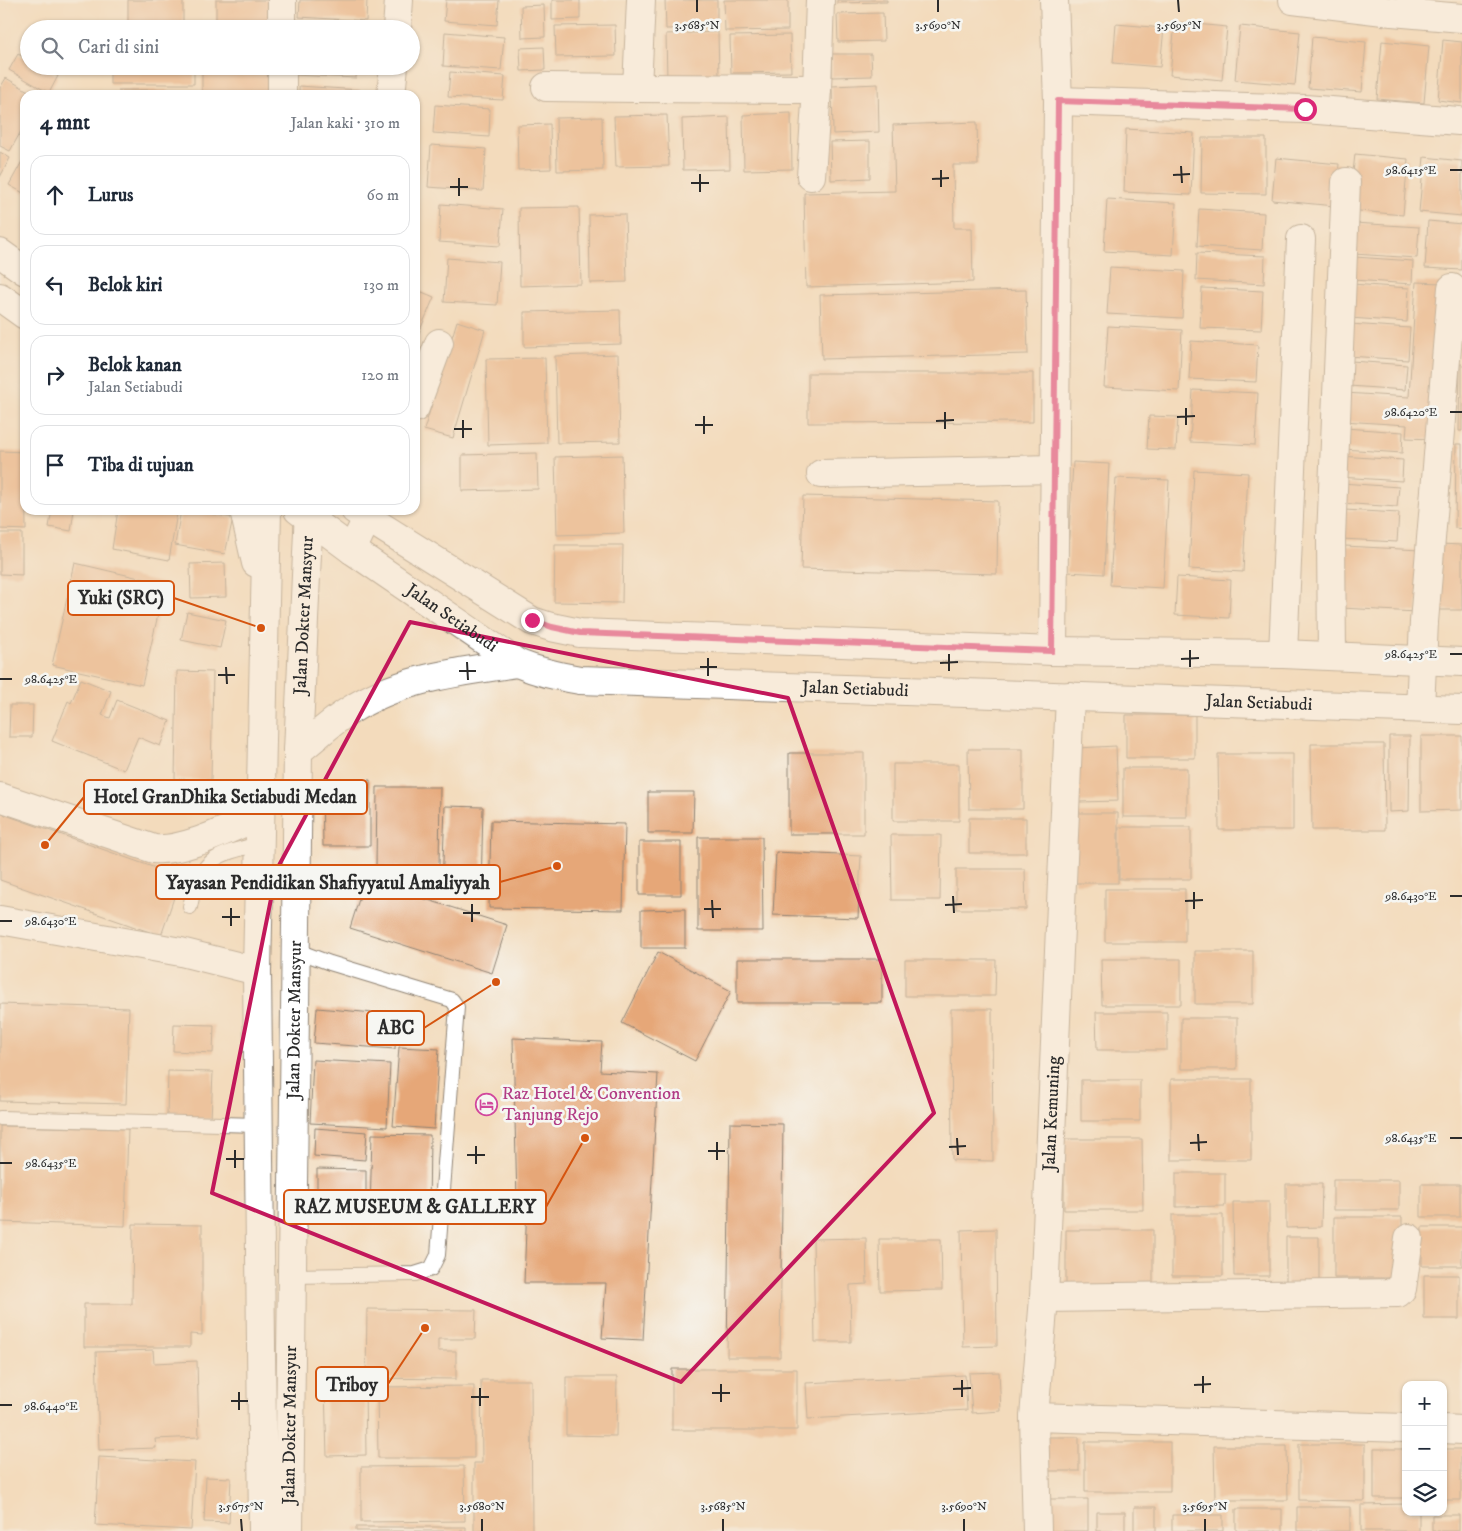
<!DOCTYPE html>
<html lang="id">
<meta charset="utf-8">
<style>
:root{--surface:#fff;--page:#f2f2f3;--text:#1f2937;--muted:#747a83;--line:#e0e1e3}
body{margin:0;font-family:"IM FELL DW Pica",serif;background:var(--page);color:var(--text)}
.controls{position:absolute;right:15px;bottom:15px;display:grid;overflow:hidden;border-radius:10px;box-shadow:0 1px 4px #0004}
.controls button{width:45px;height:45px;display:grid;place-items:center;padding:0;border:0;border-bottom:1px solid var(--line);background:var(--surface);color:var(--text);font:25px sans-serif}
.stop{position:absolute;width:15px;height:15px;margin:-11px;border:4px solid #db2777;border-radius:50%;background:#fff}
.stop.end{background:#db2777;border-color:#fff;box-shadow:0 1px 5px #0008}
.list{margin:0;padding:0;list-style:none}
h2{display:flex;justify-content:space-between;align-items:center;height:65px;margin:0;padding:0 20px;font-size:21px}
h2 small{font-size:16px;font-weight:400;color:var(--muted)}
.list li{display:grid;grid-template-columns:32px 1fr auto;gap:15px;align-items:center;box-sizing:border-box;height:80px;margin:0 10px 10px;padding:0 10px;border:1px solid var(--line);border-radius:15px}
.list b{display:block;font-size:19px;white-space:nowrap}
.list p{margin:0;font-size:16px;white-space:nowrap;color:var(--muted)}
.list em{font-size:16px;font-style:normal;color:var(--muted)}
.icon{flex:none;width:28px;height:28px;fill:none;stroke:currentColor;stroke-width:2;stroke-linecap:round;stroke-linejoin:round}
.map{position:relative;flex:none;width:1462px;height:1531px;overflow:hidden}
.search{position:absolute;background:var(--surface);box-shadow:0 1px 4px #0004;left:20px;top:20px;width:400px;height:55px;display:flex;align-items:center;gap:12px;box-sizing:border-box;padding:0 18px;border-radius:28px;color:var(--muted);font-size:19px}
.panel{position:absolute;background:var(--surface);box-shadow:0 1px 4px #0004;left:20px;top:90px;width:400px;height:425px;border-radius:15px}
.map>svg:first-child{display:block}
</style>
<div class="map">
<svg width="1462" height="1531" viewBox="0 0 1462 1531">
<rect width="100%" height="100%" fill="#f6f6f2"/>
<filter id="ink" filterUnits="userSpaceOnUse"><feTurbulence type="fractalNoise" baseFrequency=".02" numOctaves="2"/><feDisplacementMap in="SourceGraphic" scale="10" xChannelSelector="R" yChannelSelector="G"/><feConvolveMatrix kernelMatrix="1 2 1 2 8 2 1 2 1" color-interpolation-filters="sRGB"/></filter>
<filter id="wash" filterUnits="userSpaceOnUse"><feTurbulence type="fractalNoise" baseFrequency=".0096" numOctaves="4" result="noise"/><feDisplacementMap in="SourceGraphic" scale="20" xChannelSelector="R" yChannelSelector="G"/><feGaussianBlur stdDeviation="1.12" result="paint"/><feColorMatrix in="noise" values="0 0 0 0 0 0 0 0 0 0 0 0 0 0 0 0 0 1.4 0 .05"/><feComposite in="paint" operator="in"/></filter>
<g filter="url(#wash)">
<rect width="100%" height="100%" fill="#f3dbbc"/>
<g id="blocks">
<path fill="#e6a778" d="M128,0h55v29h-55z
M216,0h65v29h-65z
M300,0h67l-1,21 -67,-4z
M446,0h53l-2,25 -53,-4z
M552,0h28v19l-28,1z
M665,0h52v28l-51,1z
M724,0h64v30l-63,1z
M837,0h50v2l-50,1z
M544,5l1,32 -23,1 -1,-32z
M883,13l1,28 -46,1 -1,-28z
M1175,22l52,5 -5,53 -52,-5z
M1116,24l48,4 -4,39 -47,-4z
M615,25l1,31 -60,1 -1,-31z
M1240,26l60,6 -5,53 -60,-5z
M445,32l59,5 -3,33 -58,-4z
M718,32l1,45 -52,2 -1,-45z
M790,35l1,37 -60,1 -1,-37z
M1312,37l54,5 -4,50 -54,-4z
M1443,40l19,2v61l-24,-3z
M1382,41l47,5 -5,57 -47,-4z
M544,47l1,23 -24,1 -1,-23z
M18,54l11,6v6h11l18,10 -9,17 -40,-23z
M832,54h39l1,22 -40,1z
M110,66h84v18h-84z
M202,66h77v29h-77z
M294,66h63l-1,12 -63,-3z
M450,72l55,4 -2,24 -55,-3z
M6,78l29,17h-10v29l-15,27 -10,-5v-58z
M878,84l1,48 -46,2 -1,-48z
M299,86l61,4v5h-61z
M119,90h49v5h-49z
M435,105l55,4 -1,28 -56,-4z
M791,113l1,56 -48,1 -1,-55z
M667,115l2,51 -53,1 -2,-51z
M602,117l1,53 -46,1 -1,-53z
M729,117l1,52 -47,1 -1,-51z
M977,122l1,43h-25l1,63h18l1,54 -167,5 -2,-94 91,-2 -2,-66z
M550,124l1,45 -33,1 -1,-45z
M1126,129l68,4 -3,62 -67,-3z
M1202,138h64v56l-65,-1z
M870,141v37l-39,2 -1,-38z
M431,145l55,4 -3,42 -55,-4z
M0,152l10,6 -10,19z
M1355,154l53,5 -5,56 -54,-5z
M25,156v38l-16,-9z
M1424,157l38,4v55l-43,-4z
M1276,158l63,6 -4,42 -63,-6z
M1107,199l69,4 -3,52 -69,-4z
M441,204l62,5 -3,37 -61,-4z
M579,207l2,77 -61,2 -1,-78z
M1199,209l65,4 -2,37 -65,-4z
M625,214l2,68 -37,1 -1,-68z
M1428,221l34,3v46l-37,-2z
M1354,223l65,4 -2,31 -64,-4z
M1197,253l68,3 -1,28 -68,-4z
M1355,257l58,4 -1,23 -59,-4z
M447,258l53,4 -3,43 -53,-3z
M1110,267l74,4 -2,47 -75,-4z
M1416,282l26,1 -10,156 -26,-1 1,-13 -64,-4 2,-28 64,4z
M1352,284l57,4 -2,34 -57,-4z
M1202,288l61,3 -2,39 -61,-2z
M415,289l19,8 -19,45z
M1026,290l2,64 -206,5 -2,-64z
M620,310l1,34 -97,3v-35z
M457,321l28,9 -32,108 -29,-8z
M1350,324l60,4 -2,32 -60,-4z
M1108,326l74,4 -3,61 -75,-4z
M1191,341l67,4 -2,37 -67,-3z
M618,354l2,88 -63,1 -2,-87z
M545,358l2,85 -59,2 -2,-86z
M1351,361l56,4 -2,25 -56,-4z
M1460,364h2v67h-3z
M808,373h225v49l-225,1z
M1193,390l65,3 -3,52 -65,-3z
M1149,416l29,1 -2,33 -29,-1z
M1345,428l58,4 -1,21 -59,-4z
M1456,444h6v85l-7,-1z
M0,451l25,1 1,78 -26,-1z
M537,453l1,36 -76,2v-36z
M622,455l2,78 -67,2 -2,-78z
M1340,456l63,4 -1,21 -63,-4z
M1073,462l36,2 -5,110 -37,-2z
M1194,470l54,3 -5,99 -54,-3z
M1116,478l53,2 -6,108 -53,-3z
M1341,483l58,4 -2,20 -57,-4z
M803,496l195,5 -1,73 -196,-5z
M52,510h22l-3,21 -22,-4z
M118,510h40l19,3 -8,47 -57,-11z
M181,510h11l41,8 -8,36 -50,-9z
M1344,510l55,3 -2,29 -55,-3z
M0,533h22v42l-22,-1z
M1439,544l23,1v65h-24z
M555,545h68l-1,58 -68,-1z
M1345,546l75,4 -3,62 -76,-4z
M75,563l90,21 -23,101 -90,-20z
M225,563l1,34 -35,1 -1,-34z
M1177,577l54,3 -2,38 -54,-3z
M187,612l39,8 -6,28 -39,-8z
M177,671l36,1 -2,108 -36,-1z
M81,679l30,12 -9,24 8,3 7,-18 53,21 -10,25 -22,-9 -14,33 -72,-29 16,-40 3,2z
M10,705h23l-1,32h-23z
M1126,715h69v43h-69z
M1389,736h21l-1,75 -20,1z
M1421,736h41v74l-41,1z
M1311,744h73l1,86h-73z
M1116,746l2,55 -39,1 -2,-54z
M968,749h55v60h-54z
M789,753h75v81h-75z
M1218,754h75v76h-74z
M893,764h66v57h-66z
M1123,768h64v49h-64z
M370,780v66h-47l-1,-65z
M377,787h63l-1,81 -63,-1z
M648,792h46l-1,41h-45z
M445,806l38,1 -2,83 -39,-2z
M0,813l181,64 -20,59 -161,-56z
M1074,813h44v70h-44z
M969,818h57v35h-57z
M491,821l134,3 -2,86 -134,-2z
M1119,827h72v52h-72z
M891,835h50l-1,65h-48z
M698,837h64l1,94h-65z
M639,842h42v53h-42z
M776,852l85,4 -3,62 -85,-3z
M956,869h69l1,40h-70z
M365,880l142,45 -15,48 -142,-45z
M1105,889h80v53h-80z
M685,909v39h-44v-38z
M1195,951h58v53h-58z
M658,952l73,39 -36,70 -73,-38z
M737,959h145v44h-145z
M1101,959h80v46h-79z
M905,960h91l-1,36h-90z
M0,1004l129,4 -3,96 -126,-3z
M317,1008l80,7 -2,34 -81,-6z
M951,1009h41l1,152 -41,-1z
M1096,1012h71v38h-70z
M1181,1018h56v51h-56z
M174,1024l40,1 -1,28 -40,-2z
M513,1038l89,4 -2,29 58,3 -15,266 -41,-2 4,-55h-82l3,-81h-10z
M399,1047l40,2 -5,80 -41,-3z
M313,1060l77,4 -3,63 -77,-4z
M168,1071l45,1 -2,47 -44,-1z
M1171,1079h80v81h-80z
M1081,1080h59v41h-59z
M730,1123l53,1 -3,233h-53z
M0,1126l128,3 -3,97 -125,-4z
M315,1128l52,4 -2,28 -51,-4z
M372,1134l58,1 -1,79 -59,-1z
M1064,1139h78l1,71h-79z
M317,1169l49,1v43h-49z
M1176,1173h49v33l-49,1z
M1333,1180h66v30h-66z
M1286,1184h36l-1,43 -35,1z
M1421,1184h39v33h-39z
M1233,1202h36v74h-35z
M1172,1215h51v61h-51z
M1334,1217h68v61h-68z
M133,1224l69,1v110l-12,-1v13h-106v-43h48z
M1422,1227h40v39h-40z
M996,1229l1,117 -34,1 -2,-117z
M1066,1230h87v59h-87z
M1286,1237h33v54h-33z
M866,1238l1,46 -17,1 1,57h-36l-2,-103z
M879,1239h62l1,51 -62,1z
M1424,1275h35v44h-35z
M367,1309l109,1 -1,29h-37v12h18v28l-90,-1z
M153,1350l1,13 43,-2 2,76 -44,2 1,9 -57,2 -3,-98z
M672,1369h125v61h-125z
M999,1372l2,39 -29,2 -3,-40z
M965,1375l2,35 -159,9 -2,-36z
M566,1377h51l-1,59 -50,-1z
M481,1380h50l1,151h-58v-68h8z
M474,1386v72h-96l-1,-71z
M365,1387l1,68 -39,1 -2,-67z
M1044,1437h35v34h-35z
M1085,1442h85v50h-85z
M1299,1444h66v57l-66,-1z
M1214,1446h73l1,54h-73z
M1374,1449h32v49h-32z
M1443,1449h18v51h-18z
M99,1457l96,5 -4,68 -96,-5z
M464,1466l1,55 -104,1v-55z
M206,1477l25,1 -2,45 -25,-1z
M1039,1499h49v32h-49z
M1406,1504v8h13v19h-58v-26z
M1134,1507h22v24h-22z
M1297,1507h53v24h-53z
M1236,1509h46v22h-46z
M1097,1512h28v19h-28z
M1172,1515h51v16h-51z
M1432,1515h27v16h-27z
M356,1527h110v4h-110z"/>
</g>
</g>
<g filter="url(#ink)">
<use href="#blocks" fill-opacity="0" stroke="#8f8374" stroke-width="1"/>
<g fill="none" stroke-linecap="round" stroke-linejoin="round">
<defs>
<path id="lane" d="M190,907c9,-48 25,-52 69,-63
M0,1118l258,7
M292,1276l123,-2 16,-5 7,-14 19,-248 -5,-7 -122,-37 -35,-13"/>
<g id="street">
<path d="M282,0v29"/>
<path d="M1293,0l99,12 70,6"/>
<path d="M397,29l2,-29"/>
<path d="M282,66v29"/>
<path d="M546,87l91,1 4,-88"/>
<path d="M637,88l180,1"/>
<path d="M391,95l3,-29"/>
<path d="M1058,101l247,8 154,12"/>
<path d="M811,176l6,-87 3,-89"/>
<path d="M415,408l24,-65"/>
<path d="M821,474l233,-5"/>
<path d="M352,550l19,-40"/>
<path d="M1053,651l5,-550 -4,-101"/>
<path d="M1283,654l18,-415"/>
<path d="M1332,656l-1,-119 15,-355"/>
<path d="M1420,708l4,-86 28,-334"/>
<path d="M0,797l154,52c30,3 76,-21 105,-33"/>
<path d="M0,920l181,32 76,19"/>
<path d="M1044,1298l354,-5 4,-4 7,-51"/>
<path d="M1034,1417l372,11"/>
<path d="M1443,1429l19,1"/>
<path id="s1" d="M1037,1531l-3,-114 10,-119 26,-602"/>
</g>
<g id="primary">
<path d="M0,253l25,18"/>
<path d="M0,297l25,18"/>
<path d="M244,510l12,53"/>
<path id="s2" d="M298,510l54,40 165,113c21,9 41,13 63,17l882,30"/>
<path d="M355,510l177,111 19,6 29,6 473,18 230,3 179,8"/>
<path d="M298,751c17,-13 33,-29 51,-40 50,-33 111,-39 168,-48"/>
<path d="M263,1531l-6,-560 10,-461"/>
<path id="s3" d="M289,1531l9,-780 11,-241"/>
</g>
</defs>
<use href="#lane" stroke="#8f8374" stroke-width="16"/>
<use href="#street" stroke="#8f8374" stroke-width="30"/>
<use href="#primary" stroke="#8f8374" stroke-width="30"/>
<use href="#lane" stroke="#fff" stroke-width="14"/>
<use href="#street" stroke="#fff" stroke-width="28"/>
<use href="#primary" stroke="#fff" stroke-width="28"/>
</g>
</g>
<g fill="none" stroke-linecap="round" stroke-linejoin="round" filter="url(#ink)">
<path stroke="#db2777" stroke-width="6" d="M532,620l20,7 28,6 472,18 6,-550 247,8"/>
</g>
<path d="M0 0H1462V1531H0ZM410,622l378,76 146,415 -253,269 -469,-189 65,-324z" fill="#f3dbbc" fill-opacity=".55" fill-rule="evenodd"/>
<path fill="none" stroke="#c2185b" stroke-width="4" stroke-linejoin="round" d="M410,622l378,76 146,415 -253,269 -469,-189 65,-324z"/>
<path fill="none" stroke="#2b2b2b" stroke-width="2" d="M697,0v12M938,0v12M1178,0l1,12M1181,166l1,17M941,170v17M1450,170h12M700,174v18M1173,175l17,-1M459,178v18M932,179l17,-1M691,183h18M450,187h18M1186,408v17M945,412v17M1450,412h12M704,416v18M1177,417l18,-1M463,420v18M936,421l18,-1M695,425h18M454,429h18M1190,650v17M949,654v17M1450,654h12M708,658v18M1181,659l18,-1M467,662l1,18M940,663l18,-1M226,667l1,17M700,667h17M459,671h17M218,675h17M0,679h12M1194,892v17M953,896l1,17M1450,896h12M712,900l1,18M1185,901l18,-1M472,904v18M945,905l17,-1M231,908v18M704,909h17M463,913h17M222,917h18M0,921h12M1198,1134l1,17M957,1138l1,17M1450,1138h12M717,1142v18M1190,1143l17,-1M476,1146v18M949,1147l17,-1M235,1150v18M708,1151h17M467,1155h18M226,1159h18M0,1163h12M1203,1376v17M962,1380v17M721,1384v18M1194,1385l17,-1M480,1388v18M953,1389l18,-1M239,1392v18M712,1393h18M471,1397h18M231,1401h17M0,1405h12M241,1519l1,12M482,1519v12M723,1519v12M964,1519v12M1205,1519v12"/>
<defs>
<symbol id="hotel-ring" viewBox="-11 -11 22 22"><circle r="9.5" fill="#f6f6f2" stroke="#d1479c" stroke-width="1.5"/><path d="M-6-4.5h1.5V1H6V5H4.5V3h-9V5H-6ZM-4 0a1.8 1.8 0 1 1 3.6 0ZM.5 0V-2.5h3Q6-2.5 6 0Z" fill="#d1479c"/></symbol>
</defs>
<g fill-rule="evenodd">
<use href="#hotel-ring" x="474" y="1092" width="25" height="25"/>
</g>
<g text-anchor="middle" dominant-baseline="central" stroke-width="5" stroke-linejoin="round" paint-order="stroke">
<g font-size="18" fill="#2b2b2b" stroke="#f6f6f2">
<text stroke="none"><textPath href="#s3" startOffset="916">Jalan Dokter Mansyur</textPath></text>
<text stroke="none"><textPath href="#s2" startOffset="188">Jalan Setiabudi</textPath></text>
<text stroke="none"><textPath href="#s2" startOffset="608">Jalan Setiabudi</textPath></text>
<text stroke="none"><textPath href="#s2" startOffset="1012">Jalan Setiabudi</textPath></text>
<text stroke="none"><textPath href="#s3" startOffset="511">Jalan Dokter Mansyur</textPath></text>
<text stroke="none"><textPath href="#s1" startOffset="418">Jalan Kemuning</textPath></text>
<text stroke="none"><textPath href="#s3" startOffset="106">Jalan Dokter Mansyur</textPath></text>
</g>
<g font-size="18" fill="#b23c85" stroke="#f6f6f2" text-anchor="start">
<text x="502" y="1094">Raz Hotel &amp; Convention<tspan x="502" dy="21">Tanjung Rejo</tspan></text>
</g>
</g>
<g font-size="12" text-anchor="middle" fill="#2b2b2b" stroke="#f6f6f2" stroke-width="5" stroke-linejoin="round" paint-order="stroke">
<text x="697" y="29">3.5685°N</text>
<text x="938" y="29">3.5690°N</text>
<text x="1179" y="29">3.5695°N</text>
<text x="1411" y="174">98.6415°E</text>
<text x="1411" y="416">98.6420°E</text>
<text x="1411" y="658">98.6425°E</text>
<text x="51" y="683">98.6425°E</text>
<text x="1411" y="900">98.6430°E</text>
<text x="51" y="925">98.6430°E</text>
<text x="1411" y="1142">98.6435°E</text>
<text x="51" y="1167">98.6435°E</text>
<text x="51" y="1410">98.6440°E</text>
<text x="241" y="1510">3.5675°N</text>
<text x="482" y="1510">3.5680°N</text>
<text x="723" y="1510">3.5685°N</text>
<text x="964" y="1510">3.5690°N</text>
<text x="1205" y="1510">3.5695°N</text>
</g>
<path fill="none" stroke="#d5540f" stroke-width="2" d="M261 628L174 598M45 845L84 797M557 866L500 882M496 982L424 1028M585 1138L546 1207M425 1328L388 1384"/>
<g fill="#d5540f" stroke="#f6f6f2" stroke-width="2">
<circle cx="261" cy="628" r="5"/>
<circle cx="45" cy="845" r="5"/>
<circle cx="557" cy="866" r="5"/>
<circle cx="496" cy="982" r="5"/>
<circle cx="585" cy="1138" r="5"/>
<circle cx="425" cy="1328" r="5"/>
</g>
<g fill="#f6f6f2" stroke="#d5540f" stroke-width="2">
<rect x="68" y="581" width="106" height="34" rx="5"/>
<rect x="84" y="780" width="283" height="34" rx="5"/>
<rect x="156" y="865" width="344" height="34" rx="5"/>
<rect x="367" y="1011" width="57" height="34" rx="5"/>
<rect x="284" y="1190" width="262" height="34" rx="5"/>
<rect x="316" y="1367" width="72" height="34" rx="5"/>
</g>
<g font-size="19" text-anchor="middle" font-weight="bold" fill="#2b2b2b">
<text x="121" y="604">Yuki (SRC)</text>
<text x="225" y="803">Hotel GranDhika Setiabudi Medan</text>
<text x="328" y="889">Yayasan Pendidikan Shafiyyatul Amaliyyah</text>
<text x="396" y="1034">ABC</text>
<text x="415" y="1213">RAZ MUSEUM &amp; GALLERY</text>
<text x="352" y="1391">Triboy</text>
</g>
</svg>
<div class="controls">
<button>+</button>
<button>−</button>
<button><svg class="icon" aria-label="layers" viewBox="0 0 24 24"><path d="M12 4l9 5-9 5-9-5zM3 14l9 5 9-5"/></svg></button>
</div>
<div class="stop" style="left:1305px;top:109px"></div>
<div class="stop end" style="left:532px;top:620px"></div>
<div class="search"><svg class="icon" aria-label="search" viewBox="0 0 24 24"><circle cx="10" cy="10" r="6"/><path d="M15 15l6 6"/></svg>Cari di sini</div>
<section class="panel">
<h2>4 mnt<small>Jalan kaki · 310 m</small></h2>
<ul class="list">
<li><svg class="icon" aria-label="ahead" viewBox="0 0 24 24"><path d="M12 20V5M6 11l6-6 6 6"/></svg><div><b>Lurus</b></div><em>60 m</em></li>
<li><svg class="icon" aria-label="left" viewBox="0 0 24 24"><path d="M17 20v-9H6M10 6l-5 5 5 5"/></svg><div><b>Belok kiri</b></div><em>130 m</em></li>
<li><svg class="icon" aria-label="right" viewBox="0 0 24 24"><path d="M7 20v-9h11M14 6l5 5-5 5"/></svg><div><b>Belok kanan</b><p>Jalan Setiabudi</p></div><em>120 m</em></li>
<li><svg class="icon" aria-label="arrive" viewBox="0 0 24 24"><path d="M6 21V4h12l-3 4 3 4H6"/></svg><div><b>Tiba di tujuan</b></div></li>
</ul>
</section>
</div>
